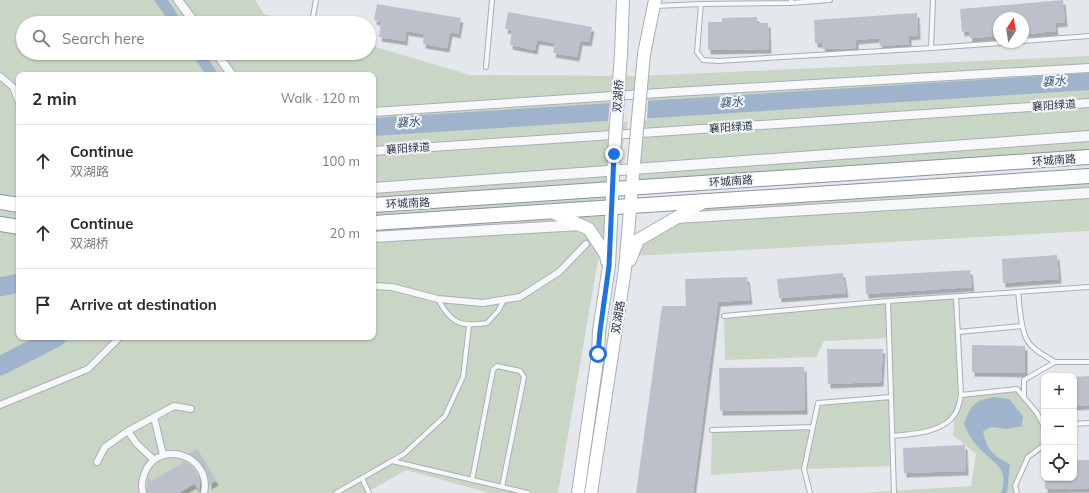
<!DOCTYPE html>
<meta charset="utf-8">
<style>
:root{--surface:#fff;--page:#f2f2f3;--text:#2b2b33;--muted:#7c7c81;--line:#e1e1e2}
body{margin:0;font-family:Mulish,"Noto Sans SC",sans-serif;background:var(--page);color:var(--text)}
.controls{position:absolute;right:12px;bottom:12px;display:grid;overflow:hidden;border-radius:8px;box-shadow:0 1px 3px #0004}
.controls button{width:36px;height:36px;display:grid;place-items:center;padding:0;border:0;border-bottom:1px solid var(--line);background:var(--surface);color:var(--text);font:20px sans-serif}
.compass{position:absolute;left:993px;top:12px;width:36px;height:36px;border-radius:50%;background:var(--surface);box-shadow:0 1px 3px #0004;rotate:12deg}
.stop{position:absolute;width:12px;height:12px;margin:-9px;border:3px solid #1a73e8;border-radius:50%;background:#fff}
.stop.end{background:#1a73e8;border-color:#fff;box-shadow:0 1px 4px #0008}
.list{margin:0;padding:0;list-style:none}
h2{display:flex;justify-content:space-between;align-items:center;height:52px;margin:0;padding:0 16px;font-size:17px}
h2 small{font-size:13px;font-weight:400;color:var(--muted)}
.list li{display:grid;grid-template-columns:26px 1fr auto;gap:12px;align-items:center;box-sizing:border-box;height:72px;padding:0 16px;border-top:1px solid var(--line)}
.list b{display:block;font-size:15px;white-space:nowrap}
.list p{margin:0;font-size:13px;white-space:nowrap;color:var(--muted)}
.list em{font-size:13px;font-style:normal;color:var(--muted)}
.icon{flex:none;width:22px;height:22px;fill:none;stroke:currentColor;stroke-width:2;stroke-linecap:round;stroke-linejoin:round}
.map{position:relative;flex:none;width:1089px;height:493px;overflow:hidden}
.search{position:absolute;background:var(--surface);box-shadow:0 1px 3px #0004;left:16px;top:16px;width:360px;height:44px;display:flex;align-items:center;gap:10px;box-sizing:border-box;padding:0 14px;border-radius:22px;color:var(--muted);font-size:15px}
.panel{position:absolute;background:var(--surface);box-shadow:0 1px 3px #0004;left:16px;top:72px;width:360px;height:268px;border-radius:8px}
.map>svg:first-child{display:block}
</style>
<div class="map">
<svg width="1089" height="493" viewBox="0 0 1089 493">
<defs>
<filter id="shadow"><feDropShadow dx="2.5" dy="4.5" stdDeviation="0" flood-color="#0004"/></filter>
</defs>
<rect width="100%" height="100%" fill="#e4e7ec"/>
<path fill="#c9d6c5" fill-rule="evenodd" d="M0,0h255l9,14 31,9h-272v30h346v-8l101,30 167,1 452,-20v101l-457,31 5,-109 -41,192 -38,222h-69l-83,-23 -40,23h-366zM19,75h354v262h-354z
M1089,176v55l-457,25 6,-16 68,-39z
M956,297l5,98 56,-6 20,24 7,13v19l-17,12 -12,29 2,7h-157l111,-7 5,-32 -23,-19 2,-21 -14,13 -24,7 -25,2 1,30 -89,3 -93,6 1,-45 100,-3 6,-24 73,-6 -2,-59 -65,3 -8,16 -91,3 -1,-44z"/>
<path fill="#9fb4cc" d="M154,0h14l15,23h-13z
M191,53h13l15,22h-13z
M1089,73v17l-716,46v-18z
M995,397l14,2 14,17 -1,10 -15,3 -16,-2 -8,4c4,19 10,25 27,33l-3,29h-6c8,-23 -3,-27 -18,-41 -9,-8 -15,-18 -19,-28 7,-20 11,-24 31,-27z"/>
<path fill="#e4e7ec" d="M648,99l-1,21 -39,3 2,-22z"/>
<g fill="none" stroke-linecap="round" stroke-linejoin="round">
<path stroke="#9fb4cc" stroke-width="19" d="M0,287l19,-4
M0,366l57,-29"/>
</g>
<path fill="#bbc0ca" filter="url(#shadow)" d="M1063,0l2,22 -10,1 1,8 -30,3v-8h-3v-8h-24v18l-29,2 -1,-7 -7,1 -2,-23z
M377,4l84,14 -3,16 -8,-2 -3,16 -24,-4 1,-10 -18,-3 -1,10 -26,-4 2,-15 -7,-2z
M508,12l84,15 -3,15 -9,-1 -3,16 -24,-4 2,-10 -18,-3 -2,10 -25,-5 2,-15 -7,-1z
M917,13l1,22 -9,1v8l-29,2 -1,-8 -23,2v8l-33,1 -1,-6h-7l-1,-23z
M757,17v6h11l1,26 -61,1v-28h14v-4z
M1057,255l2,24 -56,4 -1,-24z
M970,270l2,17 -106,7 -1,-18z
M843,273l3,20 -67,5 -2,-19z
M747,277l3,23 -32,2 -25,191h-57l26,-187h24l-1,-27z
M972,345l53,1v27l-53,-1z
M827,349h56l-2,33 -53,2z
M804,367l1,43 -85,1 -1,-43z
M1089,376v29l-15,1v-29z
M965,445l1,26 -62,2 -1,-25z
M197,449l19,32 -7,4v-6l-5,-12 -8,-9 -7,-4z
M180,460l10,5 6,7 4,9v10l-6,-7 -15,9h-32l1,-15h1l2,3 32,-18z
M1074,460h15v28l-44,1v-11h29z"/>
<g fill="none" stroke-linecap="round" stroke-linejoin="round">
<defs>
<path id="service" d="M791,0v3l39,-3
M701,4l90,-1
M655,6l46,-2 -4,48 6,8 15,1 213,-13 84,-6
M312,22l4,-22
M1023,41l66,-5
M931,48l2,-48
M486,67l6,-67
M1018,292c2,15 2,33 8,46 5,11 19,18 29,24
M956,297l5,98 56,-6 20,24 7,13
M438,299c13,25 23,28 49,24l11,-12 6,-11
M888,301l6,192
M724,316l164,-15 201,-14
M958,332l64,-6
M1024,397v-17l31,-18h34
M1074,424l15,-1
M712,430l101,-3
M892,436c20,-2 51,-3 63,-22 3,-5 5,-13 6,-19
M392,461l136,32
M362,478l7,15
M472,480l21,-110 4,-4 23,5 4,6 -22,110
M336,493l68,-39 41,-38 18,-39 6,-51
M810,493l-6,-24 14,-66 73,-6
M1017,493l-2,-7 13,-29 16,-12"/>
<path id="pedestrian" d="M0,76l13,11 6,16
M373,286l19,1 46,12 45,4 37,-6 39,-25 27,-28
M0,405l88,-36 29,-29v-3
M128,431l26,-14
M163,455l-9,-38 20,-11 17,3
M97,462l8,-15 23,-16 8,12 18,17
M143,493c-2,-7 -1,-14 2,-21 15,-34 67,-16 59,21"/>
<path id="minor" d="M178,0l17,23
M216,53l16,22
M373,112l301,-20 415,-24
M373,151l716,-48"/>
<path id="tertiary" d="M373,188l716,-52
M677,218l412,-25
M373,237l208,-12"/>
<path id="secondary" d="M621,54l2,-54
M644,54l11,-54
M550,211l39,18 17,26 1,6
M630,260l8,-20 67,-39
M578,493l20,-139 1,-23 10,-65 5,-112
M591,493l34,-224 10,-117"/>
<path id="trunk" d="M0,202l19,3
M373,205l716,-48
M373,223l716,-47
M0,224l19,3"/>
</defs>
<use href="#service" stroke="#a9aeb7" stroke-width="6"/>
<use href="#pedestrian" stroke="#a9aeb7" stroke-width="8"/>
<use href="#minor" stroke="#a9aeb7" stroke-width="10"/>
<use href="#tertiary" stroke="#a9aeb7" stroke-width="12"/>
<use href="#secondary" stroke="#a9aeb7" stroke-width="14"/>
<use href="#trunk" stroke="#8b94a3" stroke-width="16"/>
<use href="#service" stroke="#f7f8fa" stroke-width="4"/>
<use href="#pedestrian" stroke="#f7f8fa" stroke-width="6"/>
<use href="#minor" stroke="#f7f8fa" stroke-width="8"/>
<use href="#tertiary" stroke="#f7f8fa" stroke-width="10"/>
<use href="#secondary" stroke="#fff" stroke-width="12"/>
<use href="#trunk" stroke="#fff" stroke-width="14"/>
<defs>
<path id="secondary-bridge" d="M635,152l9,-98
M614,154l7,-100"/>
</defs>
<use href="#secondary-bridge" stroke="#a9aeb7" stroke-width="14" stroke-linecap="butt"/>
<use href="#secondary-bridge" stroke="#fff" stroke-width="12"/>
</g>
<g fill="none" stroke-linecap="round" stroke-linejoin="round">
<path stroke="#1a73e8" stroke-width="5" d="M598,354l2,-23 9,-65 5,-112"/>
</g>
<g text-anchor="middle" dominant-baseline="central" stroke-width="4" stroke-linejoin="round" paint-order="stroke">
<g font-size="11" fill="#2b3445" stroke="#f4f6f9">
<text transform="translate(618 96) rotate(-86)">双湖桥</text>
<text transform="translate(1054 105) rotate(-4)">襄阳绿道</text>
<text transform="translate(731 127) rotate(-4)">襄阳绿道</text>
<text transform="translate(408 148) rotate(-4)">襄阳绿道</text>
<text transform="translate(1054 160) rotate(-4)">环城南路</text>
<text transform="translate(731 181) rotate(-4)">环城南路</text>
<text transform="translate(408 203) rotate(-3)">环城南路</text>
<text transform="translate(618 317) rotate(-81)">双湖路</text>
</g>
<g font-size="12" font-style="italic" fill="#34527a" stroke="#f4f6f9">
<text transform="translate(1054 81) rotate(-4)">襄水</text>
<text transform="translate(731 102) rotate(-4)">襄水</text>
<text transform="translate(408 122) rotate(-4)">襄水</text>
</g>
</g>
</svg>
<div class="controls">
<button>+</button>
<button>−</button>
<button><svg class="icon" aria-label="locate" viewBox="0 0 24 24"><circle cx="12" cy="12" r="6"/><path d="M12 2v4M12 18v4M2 12h4M18 12h4"/></svg></button>
</div>
<svg class="compass" viewBox="-18 -18 36 36"><path d="M0-13l5 13h-10z" fill="#e53935"/><path d="M0 13l5-13h-10z" fill="#7c7c81"/></svg>
<div class="stop" style="left:598px;top:354px"></div>
<div class="stop end" style="left:614px;top:154px"></div>
<div class="search"><svg class="icon" aria-label="search" viewBox="0 0 24 24"><circle cx="10" cy="10" r="6"/><path d="M15 15l6 6"/></svg>Search here</div>
<section class="panel">
<h2>2 min<small>Walk · 120 m</small></h2>
<ul class="list">
<li><svg class="icon" aria-label="ahead" viewBox="0 0 24 24"><path d="M12 20V5M6 11l6-6 6 6"/></svg><div><b>Continue</b><p>双湖路</p></div><em>100 m</em></li>
<li><svg class="icon" aria-label="ahead" viewBox="0 0 24 24"><path d="M12 20V5M6 11l6-6 6 6"/></svg><div><b>Continue</b><p>双湖桥</p></div><em>20 m</em></li>
<li><svg class="icon" aria-label="arrive" viewBox="0 0 24 24"><path d="M6 21V4h12l-3 4 3 4H6"/></svg><div><b>Arrive at destination</b></div></li>
</ul>
</section>
</div>
